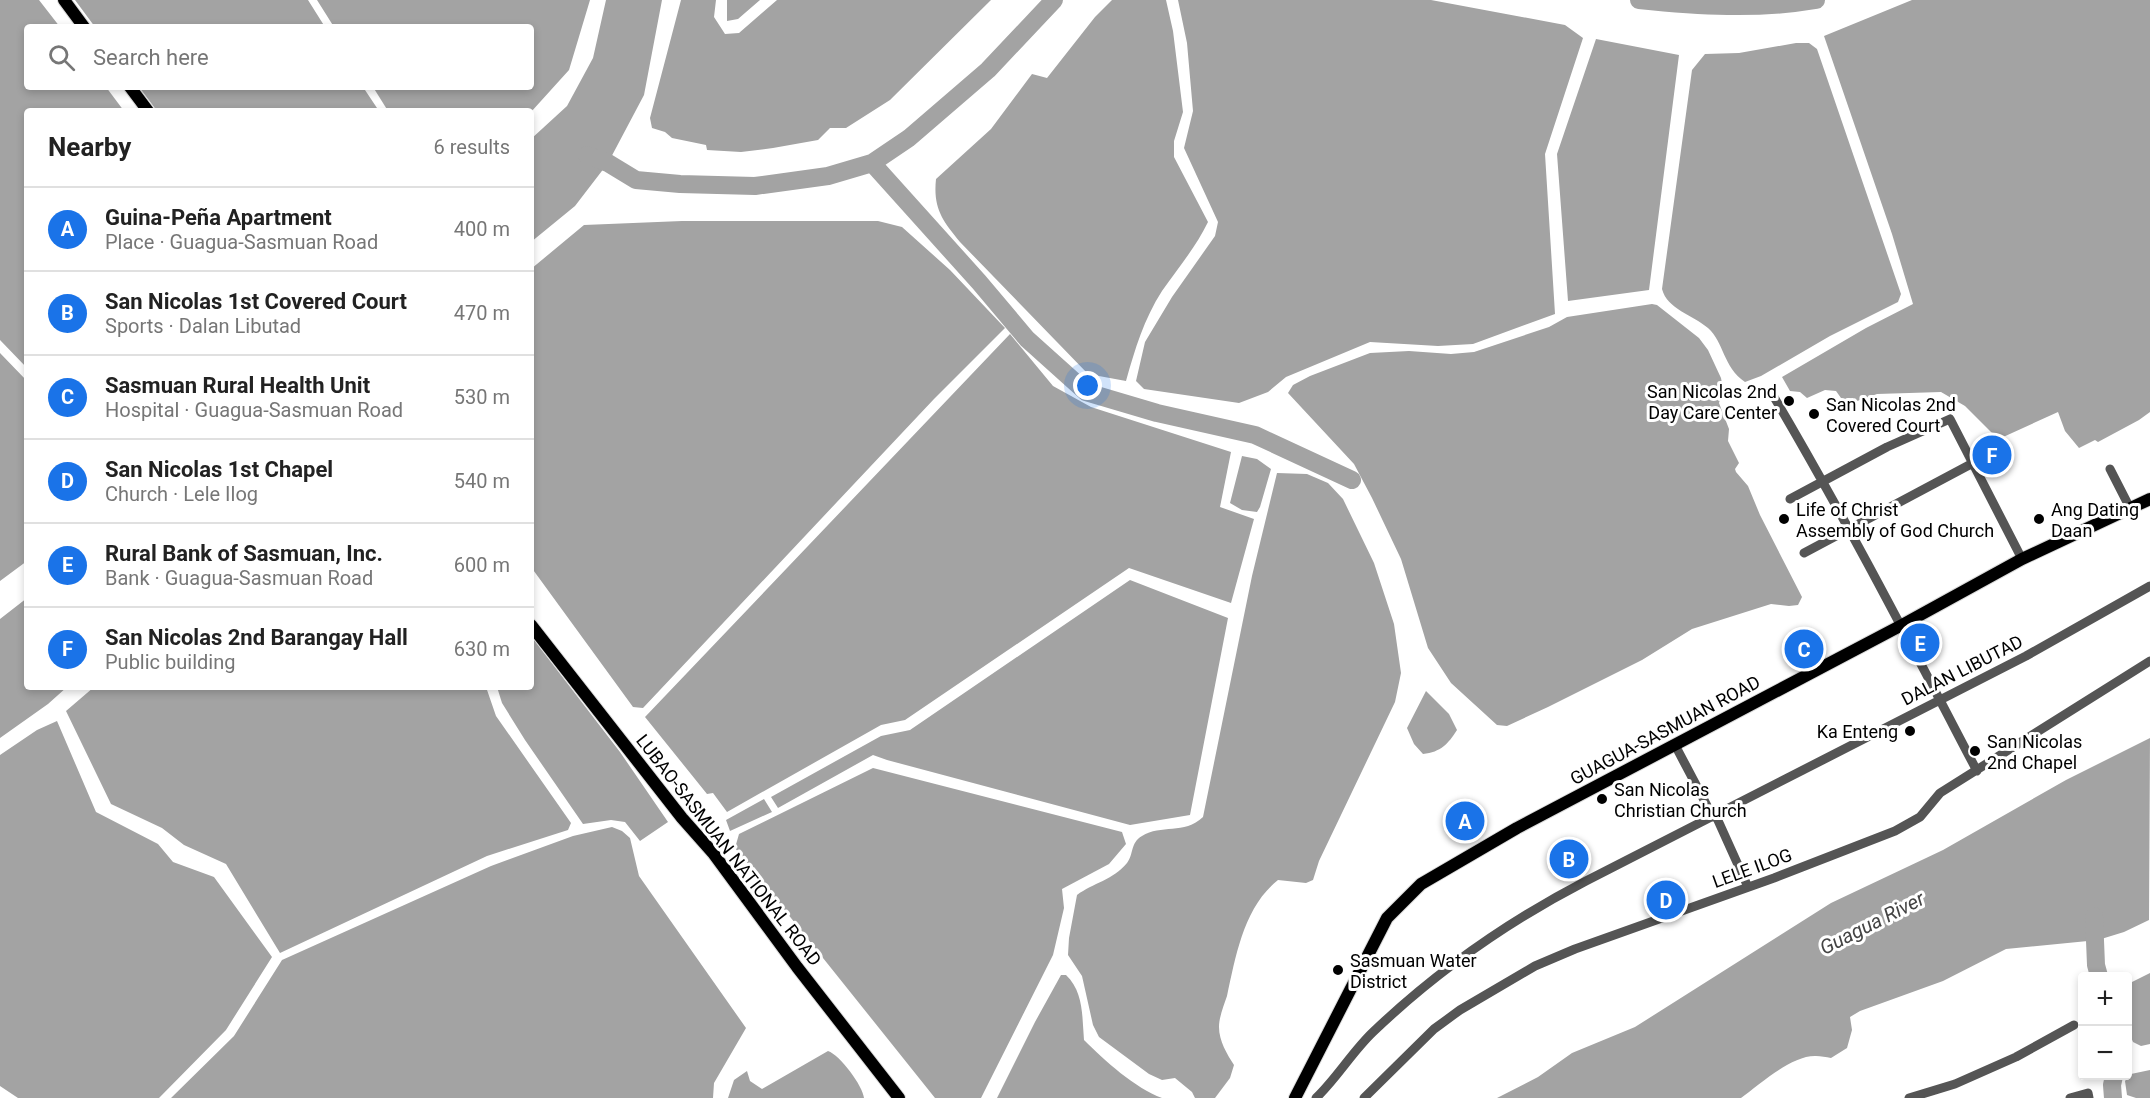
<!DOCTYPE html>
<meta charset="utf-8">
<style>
:root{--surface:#fff;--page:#f2f2f2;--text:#222;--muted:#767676;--line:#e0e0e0;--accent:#1a73e8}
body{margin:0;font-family:Roboto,sans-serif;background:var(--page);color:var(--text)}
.controls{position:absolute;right:18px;bottom:18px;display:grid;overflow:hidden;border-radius:6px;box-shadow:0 3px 9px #0003}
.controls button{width:54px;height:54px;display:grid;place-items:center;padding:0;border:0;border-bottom:2px solid var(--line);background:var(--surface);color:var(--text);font:30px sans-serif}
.you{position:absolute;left:1088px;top:386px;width:21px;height:21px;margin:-15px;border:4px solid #fff;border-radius:50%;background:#1a73e8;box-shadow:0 0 0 9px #1a73e833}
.badge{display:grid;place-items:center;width:39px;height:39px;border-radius:50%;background:var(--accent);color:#fff;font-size:20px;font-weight:700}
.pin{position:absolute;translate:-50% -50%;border:3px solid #fff;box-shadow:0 2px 6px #0006}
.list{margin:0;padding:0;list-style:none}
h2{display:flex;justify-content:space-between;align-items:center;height:78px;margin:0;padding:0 24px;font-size:26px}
h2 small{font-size:20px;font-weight:400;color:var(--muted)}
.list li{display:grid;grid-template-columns:39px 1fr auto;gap:18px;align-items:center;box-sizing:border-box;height:84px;padding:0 24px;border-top:2px solid var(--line)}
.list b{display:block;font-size:22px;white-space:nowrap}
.list p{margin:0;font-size:20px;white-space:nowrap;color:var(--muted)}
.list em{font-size:20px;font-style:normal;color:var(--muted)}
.icon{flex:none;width:33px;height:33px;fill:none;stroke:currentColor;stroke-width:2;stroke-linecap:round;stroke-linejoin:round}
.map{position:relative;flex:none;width:2150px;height:1098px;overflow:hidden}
.search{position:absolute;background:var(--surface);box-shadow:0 3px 9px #0003;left:24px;top:24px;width:510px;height:66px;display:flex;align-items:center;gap:15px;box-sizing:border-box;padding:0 21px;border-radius:6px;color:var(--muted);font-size:22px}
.panel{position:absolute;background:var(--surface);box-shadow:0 3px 9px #0003;left:24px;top:108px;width:510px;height:582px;border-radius:6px}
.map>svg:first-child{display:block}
</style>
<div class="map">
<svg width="2150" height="1098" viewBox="0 0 2150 1098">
<rect width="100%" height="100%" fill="#fff"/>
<path fill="#a3a3a3" d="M0,0h39l21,27h-33v60h79l18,24h-97v257l-27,-28z
M75,0h233l17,27h-230z
M317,0h273l-21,70 -38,42 -110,-1 -2,-2 -6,2h-25l-15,-24h158v-60h-197z
M606,0h56l-18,95 -36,68 -33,43 -44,36v-103l36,-33 26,-48z
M681,0h35l-2,17 11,17 14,-1 38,-33h214l-101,100 -44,28h-16l-12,12 -45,8 -32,4 -34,-2 -1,-5 -34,-7 -7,-6 -13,-4 -2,-10z
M727,0h33l-22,19 -11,2z
M1112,0h54l7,31 10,81 -9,29v16l34,65c-12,25 -30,46 -46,69 -18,28 -27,58 -36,90l-38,-7 -128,-132c-18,-22 -27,-34 -24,-63l55,-50 41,-55 15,4 48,-61z
M1178,0h253l134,25 18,13 -38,116 10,160 -82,30 -35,2 -68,-4 -84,35 -18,15 -29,11 -95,-14 -8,-8 9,-39 27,-45 43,-61 3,-14 -34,-74 9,-37 -6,-68z
M1912,0h238v412l-11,8 -41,22 -3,-2 -16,8 -14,-17 -7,-19 -57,26 -9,-5 -27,-27 -24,-14 -64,2 -31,11 -10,-14 -11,-1 -18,8 -7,-6 -10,-1 -8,-14 84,-49 47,-24 -21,-70 -68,-198z
M1596,39l83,16 -30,235 -81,11 -11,-147z
M1796,43h13l8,6 84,245 -3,8 -68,34 -69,40 -16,6c-22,-15 -21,-40 -37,-54 -15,-13 -41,-19 -46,-39l30,-219 13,-16 34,-1z
M139,87h224l16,24h-222z
M682,221h196l24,6 48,43 55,58 -71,71 -291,309 -10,-1 -102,-140v-298l53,-44z
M1652,304l5,1 42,33 9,12 13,28 2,11 -4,14 10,26 -1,12 11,22 -4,6 1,3 12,14 12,29 42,82 -4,8 -9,1 -18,-2 -79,25 -50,31 -94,47 -41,19 -10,-1 -46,-42 -23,-35 -27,-89 -29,-61 -18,-34 -66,-71 5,-8 17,-9 60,-23 39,-2 42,3 23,-2 75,-25 18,-10z
M1010,334l43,52 38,21 140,45 -11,55 34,12 -23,84 -102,-35 -224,152 -24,5 -154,87 -14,-19 -6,1 -62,-77z
M0,353l27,28v180l-27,20z
M1242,456l15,3 14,10 -11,38 -3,5 -15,-2 -12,-7z
M1277,473l30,1 21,9 15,16 31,64 20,61 7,49 -6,29 -76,159 -6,19 -7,3 -28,-3c-34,27 -42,75 -51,116 -3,9 -8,21 -8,31 0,14 8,27 15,38l-4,13 -15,20h-20l-3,-6 -17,-14 -13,2 -13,-6 -50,-37 -6,-12 -11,-49 -14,-21 1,-17 8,-43c16,-12 36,-15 50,-32 7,-9 3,-20 15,-27 19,-12 42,-1 61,-19l49,-241z
M1130,580l98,38 -38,197 -60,10 -243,-65 -14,-5 -95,53 -7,-11 110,-61 29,-6z
M27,598v89h40l-19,17 -48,34v-119z
M531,636l89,116 48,70 -28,19 -15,-19 -14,-2 -28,4 -58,-84 -23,-37 -5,-16h34z
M94,687h392l10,29 75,107 -3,7 -81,26 -207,97 -54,-89 -42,-19 -22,-17 -51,-24 -45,-93z
M1426,691l23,23 8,16c-9,14 -16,22 -34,24l-9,-10 -7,-16z
M57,721l39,91 62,32 15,18 41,15 58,80 -46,73 -67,68h-141l-18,-12v-331l37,-25z
M2150,738l-1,182 -25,12 -26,8 -92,9 -63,32 -83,30 -10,6 2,13 -5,18 -16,10c-5,-1 -10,-2 -15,-2 -24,-1 -56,28 -75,42h-244l41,-21 34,-24 63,-26 196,-124 112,-53 123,-70z
M873,768l249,64 4,12 -17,20 -47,25 2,19 -11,47 -72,143h-46l-200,-250 4,-14z
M764,799l8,13 -42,19 -4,-11z
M612,827l10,4 8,7 9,38 107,152 -32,55 -1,15h-542l63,-62 48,-76 209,-94 82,-30z
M2150,973v71l-9,2 -8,-4 -5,-12v-46z
M1061,975h5c18,17 16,42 18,65 21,21 51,48 78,58h-165l38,-76z
M828,1051c12,4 35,35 36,47h-136l6,-18 13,-9 3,10 12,8z
M2150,1070v28h-14l-9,-3 -2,-14 6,-7z"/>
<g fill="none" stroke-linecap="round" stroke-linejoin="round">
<path stroke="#a3a3a3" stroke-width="18" d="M1639,0c58,6 119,10 177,0
M587,155l21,8 28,17 44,4 75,2 73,-10 44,-13 37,-25 79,-68 66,-70
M872,163l107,119 48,57 59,53 71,21 98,22 97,45
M2094,916l2,49 3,11
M2113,1098l-1,-13 2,-9"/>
<defs>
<path id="major" d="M64,0l20,27
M130,87l18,24
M531,625l151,193 31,35 84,114 102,131
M1295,1098l92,-180 34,-34 96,-56 385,-203 120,-66 128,-60"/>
</defs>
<use href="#major" stroke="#dbdbdb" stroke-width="14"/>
<path stroke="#555" stroke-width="9" d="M1774,397c72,122 137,248 203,374
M2110,469l21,41
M1790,499l97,-52 63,-28 72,140
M1804,553l169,-90
M1675,745l38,72
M1716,816l32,71
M1316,1098c21,-20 36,-46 57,-66 64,-61 134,-110 213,-151l440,-225 124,-70
M1364,1098l70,-69 26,-19 75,-44 40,-17 199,-71 121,-47 25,-14 20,-24 210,-132
M1909,1098l46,-14 61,-27 58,-32
M2070,1098l18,-5 1,5"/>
<use href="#major" stroke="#000" stroke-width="12"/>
</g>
<g fill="#000" stroke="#fff" stroke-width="2">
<circle cx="1789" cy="401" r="6"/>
<circle cx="1814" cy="414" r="6"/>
<circle cx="1784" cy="519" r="6"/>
<circle cx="2039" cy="519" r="6"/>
<circle cx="1910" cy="731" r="6"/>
<circle cx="1975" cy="751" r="6"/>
<circle cx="1602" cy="799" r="6"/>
<circle cx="1338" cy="970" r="6"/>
</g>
<g text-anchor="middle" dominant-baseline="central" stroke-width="6" stroke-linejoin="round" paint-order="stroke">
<g font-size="18" fill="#000" stroke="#fff" text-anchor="start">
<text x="1777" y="391" text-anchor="end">San Nicolas 2nd<tspan x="1777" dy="21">Day Care Center</tspan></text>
<text x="1826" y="404">San Nicolas 2nd<tspan x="1826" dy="21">Covered Court</tspan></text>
<text x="1796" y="509">Life of Christ<tspan x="1796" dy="21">Assembly of God Church</tspan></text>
<text x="2051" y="509">Ang Dating<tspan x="2051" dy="21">Daan</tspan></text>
<text x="1898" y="731" text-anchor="end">Ka Enteng</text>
<text x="1987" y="741">San Nicolas<tspan x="1987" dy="21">2nd Chapel</tspan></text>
<text x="1614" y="789">San Nicolas<tspan x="1614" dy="21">Christian Church</tspan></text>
<text x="1350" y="960">Sasmuan Water<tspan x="1350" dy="21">District</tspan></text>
</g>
<g font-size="18" fill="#000" stroke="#fff">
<text transform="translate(1962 670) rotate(-27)">DALAN LIBUTAD</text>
<text transform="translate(1665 730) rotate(-28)">GUAGUA-SASMUAN ROAD</text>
<text transform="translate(729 850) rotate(52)">LUBAO-SASMUAN NATIONAL ROAD</text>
<text transform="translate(1752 868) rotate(-20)">LELE ILOG</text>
</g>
<g font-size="20" font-style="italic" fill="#444" stroke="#fff">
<text transform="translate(1872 923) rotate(-27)">Guagua River</text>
</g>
</g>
</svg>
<div class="controls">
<button>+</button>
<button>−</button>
</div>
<div class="you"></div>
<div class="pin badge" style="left:1465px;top:821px">A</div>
<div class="pin badge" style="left:1569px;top:859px">B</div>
<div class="pin badge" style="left:1804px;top:649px">C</div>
<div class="pin badge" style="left:1666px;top:900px">D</div>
<div class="pin badge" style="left:1920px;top:643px">E</div>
<div class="pin badge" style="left:1992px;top:455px">F</div>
<div class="search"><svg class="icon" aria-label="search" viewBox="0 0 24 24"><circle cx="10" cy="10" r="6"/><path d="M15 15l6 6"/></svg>Search here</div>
<section class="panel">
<h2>Nearby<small>6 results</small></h2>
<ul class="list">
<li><span class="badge">A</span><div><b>Guina-Peña Apartment</b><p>Place · Guagua-Sasmuan Road</p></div><em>400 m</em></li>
<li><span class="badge">B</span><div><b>San Nicolas 1st Covered Court</b><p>Sports · Dalan Libutad</p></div><em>470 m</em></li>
<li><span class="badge">C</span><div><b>Sasmuan Rural Health Unit</b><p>Hospital · Guagua-Sasmuan Road</p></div><em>530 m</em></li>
<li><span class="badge">D</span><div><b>San Nicolas 1st Chapel</b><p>Church · Lele Ilog</p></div><em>540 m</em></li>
<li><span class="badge">E</span><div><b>Rural Bank of Sasmuan, Inc.</b><p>Bank · Guagua-Sasmuan Road</p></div><em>600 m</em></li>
<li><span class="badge">F</span><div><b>San Nicolas 2nd Barangay Hall</b><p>Public building</p></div><em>630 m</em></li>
</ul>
</section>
</div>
